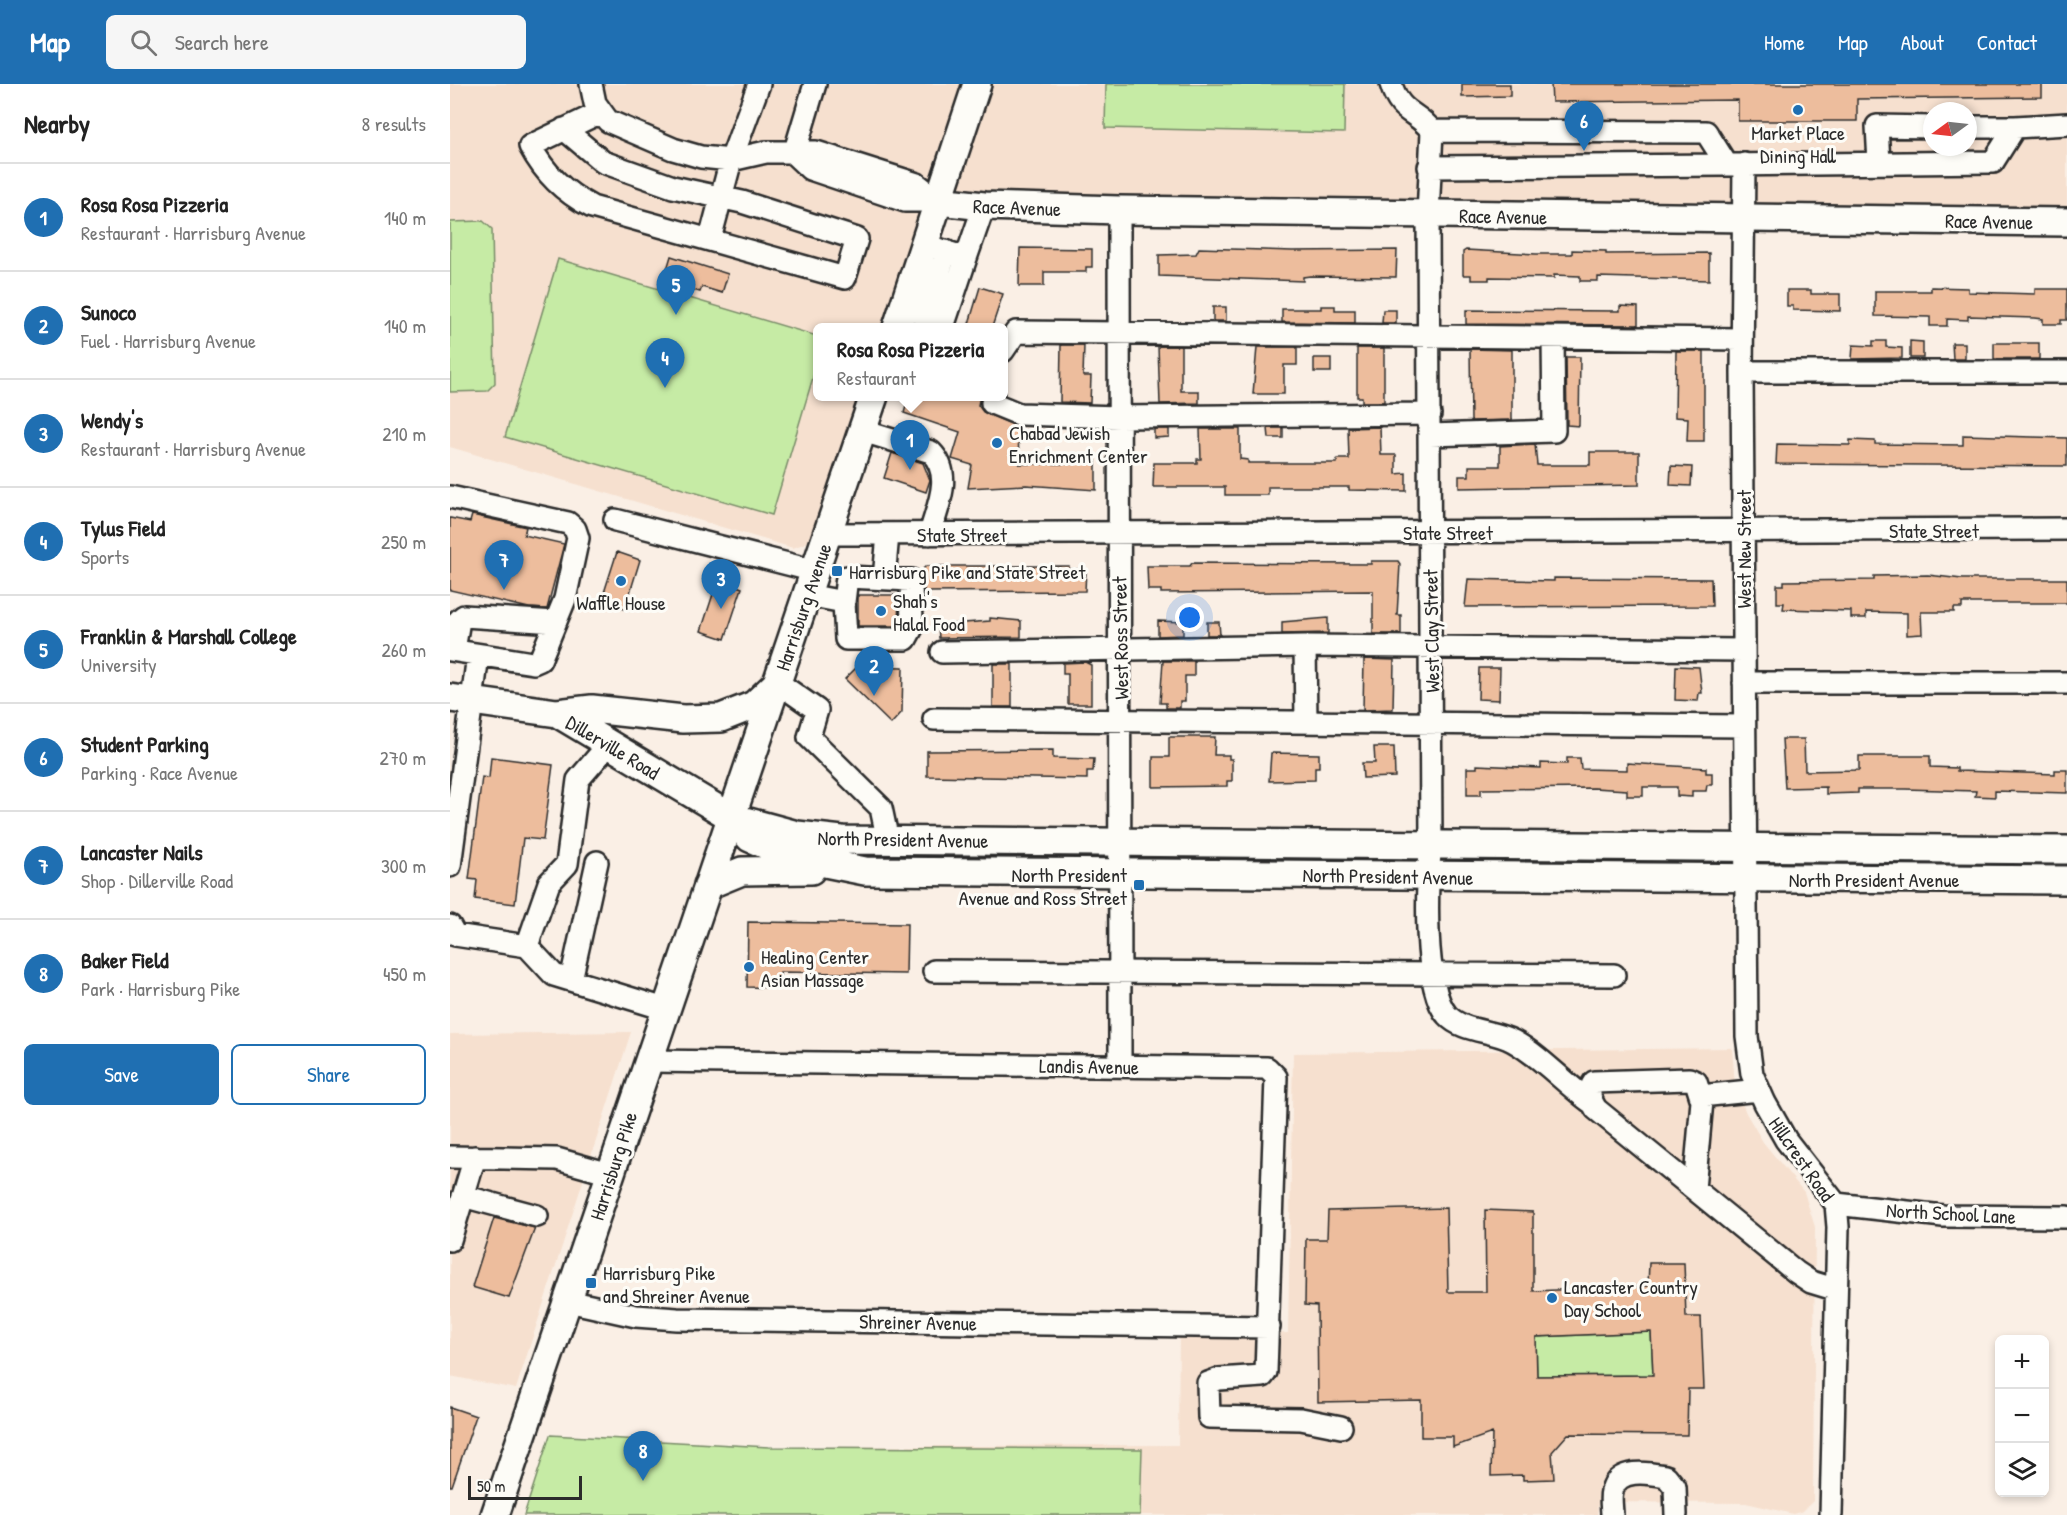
<!DOCTYPE html>
<meta charset="utf-8">
<style>
:root{--surface:#fff;--page:#f6f6f6;--text:#222;--muted:#767676;--line:#e0e0e0;--accent:#1f6fb2}
body{margin:0;font-family:"Patrick Hand",sans-serif;background:var(--page);color:var(--text)}
.controls{position:absolute;right:18px;bottom:18px;display:grid;overflow:hidden;border-radius:9px;box-shadow:0 3px 9px #0003}
.controls button{width:54px;height:54px;display:grid;place-items:center;padding:0;border:0;border-bottom:2px solid var(--line);background:var(--surface);color:var(--text);font:30px sans-serif}
.compass{position:absolute;left:1473px;top:18px;width:54px;height:54px;border-radius:50%;background:var(--surface);box-shadow:0 3px 9px #0003;rotate:255deg}
.scale{position:absolute;left:18px;bottom:15px;width:114px;box-sizing:border-box;padding-left:6px;border:3px solid #2b2b2b;border-top:0;font-size:16px;line-height:21px;white-space:nowrap;color:#2b2b2b;-webkit-text-stroke:4px #fdfcf7;paint-order:stroke}
.you{position:absolute;left:740px;top:534px;width:21px;height:21px;margin:-15px;border:4px solid #fff;border-radius:50%;background:#1a73e8;box-shadow:0 0 0 9px #1a73e833}
.badge{display:grid;place-items:center;width:39px;height:39px;border-radius:50%;background:var(--accent);color:#fff;font-size:20px;font-weight:700}
.pin{position:absolute;translate:-50% -50px;filter:drop-shadow(0 2px 3px #0008)}
.pin::after{content:'';position:absolute;top:32px;width:21px;height:18px;background:inherit;clip-path:polygon(0 0,100% 0,50% 100%)}
.popup{position:absolute;left:363px;top:239px;width:195px;height:78px;box-sizing:border-box;display:grid;place-content:center;border-radius:9px;background:var(--surface);filter:drop-shadow(0 2px 4px #0005);font-size:20px;white-space:nowrap;color:var(--muted)}
.popup b{font-size:22px;color:var(--text)}
.popup::after{content:'';position:absolute;left:50%;top:100%;margin-left:-12px;border:12px solid transparent;border-top-color:var(--surface)}
.list{margin:0;padding:0;list-style:none}
h2{display:flex;justify-content:space-between;align-items:center;height:78px;margin:0;padding:0 24px;font-size:26px}
h2 small{font-size:20px;font-weight:400;color:var(--muted)}
.list li{display:grid;grid-template-columns:39px 1fr auto;gap:18px;align-items:center;box-sizing:border-box;height:108px;padding:0 24px;border-top:2px solid var(--line)}
.list b{display:block;font-size:22px;white-space:nowrap}
.list p{margin:0;font-size:20px;white-space:nowrap;color:var(--muted)}
.list em{font-size:20px;font-style:normal;color:var(--muted)}
.actions{display:flex;gap:12px;padding:18px 24px}
.actions a{flex:1;padding:14px 0;border:2px solid var(--accent);border-radius:9px;text-align:center;font-size:21px;color:var(--accent)}
.actions .main{background:var(--accent);color:#fff}
.icon{flex:none;width:33px;height:33px;fill:none;stroke:currentColor;stroke-width:2;stroke-linecap:round;stroke-linejoin:round}
.map{position:relative;flex:none;width:1617px;height:1431px;overflow:hidden}
header{display:flex;align-items:center;gap:36px;box-sizing:border-box;height:84px;padding:0 30px;background:var(--accent);color:#fff}
header strong{font-size:28px}
nav{display:flex;gap:33px;margin-inline-start:auto;font-size:21px}
.search{width:420px;height:54px;background:var(--page);display:flex;align-items:center;gap:15px;box-sizing:border-box;padding:0 21px;border-radius:9px;color:var(--muted);font-size:22px}
main{display:flex}
aside{flex:1;background:var(--surface)}
.map>svg:first-child{display:block}
</style>
<header>
<strong>Map</strong>
<div class="search"><svg class="icon" aria-label="search" viewBox="0 0 24 24"><circle cx="10" cy="10" r="6"/><path d="M15 15l6 6"/></svg>Search here</div>
<nav><a>Home</a><a>Map</a><a>About</a><a>Contact</a></nav>
</header>
<main>
<aside>
<h2>Nearby<small>8 results</small></h2>
<ul class="list">
<li><span class="badge">1</span><div><b>Rosa Rosa Pizzeria</b><p>Restaurant · Harrisburg Avenue</p></div><em>140 m</em></li>
<li><span class="badge">2</span><div><b>Sunoco</b><p>Fuel · Harrisburg Avenue</p></div><em>140 m</em></li>
<li><span class="badge">3</span><div><b>Wendy's</b><p>Restaurant · Harrisburg Avenue</p></div><em>210 m</em></li>
<li><span class="badge">4</span><div><b>Tylus Field</b><p>Sports</p></div><em>250 m</em></li>
<li><span class="badge">5</span><div><b>Franklin &amp; Marshall College</b><p>University</p></div><em>260 m</em></li>
<li><span class="badge">6</span><div><b>Student Parking</b><p>Parking · Race Avenue</p></div><em>270 m</em></li>
<li><span class="badge">7</span><div><b>Lancaster Nails</b><p>Shop · Dillerville Road</p></div><em>300 m</em></li>
<li><span class="badge">8</span><div><b>Baker Field</b><p>Park · Harrisburg Pike</p></div><em>450 m</em></li>
</ul>
<div class="actions"><a class="main">Save</a><a>Share</a></div>
</aside>
<div class="map">
<svg width="1617" height="1431" viewBox="0 0 1617 1431">
<rect width="100%" height="100%" fill="#faefe5"/>
<filter id="ink" filterUnits="userSpaceOnUse"><feTurbulence type="fractalNoise" baseFrequency=".0167" numOctaves="2"/><feDisplacementMap in="SourceGraphic" scale="12" xChannelSelector="R" yChannelSelector="G"/><feConvolveMatrix kernelMatrix="1 2 1 2 8 2 1 2 1" color-interpolation-filters="sRGB"/></filter>
<g filter="url(#ink)">
<path fill="#f6e0cf" fill-rule="evenodd" d="M0,0h1617v138l-1127,-21 -43,126h-80v69l57,1 -46,137 -35,14 -343,-101zM1482,27h36v36h-36z
M181,948l-115,357 -66,-13v-342z
M1282,964l3,37 11,28 17,29 41,50 11,35 -2,274 -10,10 -10,3 -47,-11 -148,-1 -1,13h-865l37,-68 409,-2 1,-109 109,-3 5,-280z"/>
<path fill="#c6eba5" stroke="#788b68" stroke-width="1.5" d="M656,0h239l-1,49 -239,-5z
M33,137l9,8 3,154 -8,8 -37,1v-170z
M108,175l259,77v28l-45,151 -267,-78z
M1201,1248l2,43 -116,1 -1,-39z
M100,1351l219,12 373,2 -2,66h-616z"/>
<path fill="#edbd9d" stroke="#2b2b2b" stroke-width="1.5" fill-rule="evenodd" d="M1012,0h48v12l-48,1z
M1101,0h491v13l-185,2v22h-119v-21l-186,2z
M570,164l72,1v18h-6v5h-42v14h-25z
M749,164l93,3 105,-1 -1,27 -86,-1 -7,1v4l-144,-5v-21l37,-1z
M1016,166l70,4h36v-4l34,1v3l103,-1v27l-111,-3v4h-18v-5l-26,-1v3l-65,-1v3h-18v-5h-8v-23z
M221,172l57,18 -6,19 -20,-6 -2,5 -16,-5 2,-4 -21,-7z
M530,203l23,7 -11,33h-24z
M1481,203l37,1v4l67,2v-5h32v31h-6v4h-18v-5l-8,-1 -67,-2v4l-21,-1v7h-17v-9l-55,-1v-25h56z
M1337,206h24v4h29v17l-47,-1v-4h-6z
M871,222h14v4h20v13l-73,-1v-13h39z
M1170,222l18,1v18l-172,-1v-14l154,1z
M763,223h13v14h-13z
M933,226h13v13h-14z
M1423,257h13v6l16,1v10l-50,1 1,-14 20,1z
M1460,257l13,1v16h-13z
M1502,259h13v16h-12z
M1544,259h45v16h-45z
M611,261h23l-1,31h8l-1,27 -30,-1z
M708,262h23v45h18v12l-39,1z
M807,263h40v18h-13v29h-31z
M907,264h27v54h-22v-5h-5z
M1020,265l42,1v70l-41,1z
M1226,267h28v90h-17l1,-23 -13,-1z
M1116,273h14l-1,69 -12,-1z
M864,274h17v14h-17z
M459,312h71l-2,9 5,7 35,15 1,37h56v-8h16v3l5,1v30l-70,-5 -58,3 4,-23 -20,-6 8,-27 -56,-19z
M930,343l1,28h15v19l10,-1v18l-57,-1v-3h-81v8h-43v-8h-72l1,-24h43v-4h4l-1,-30h40v30l8,1v3h89v-4h12l-1,-31z
M818,344h15v10h-14z
M704,345h15v8l-15,1z
M1513,351l104,3v28l-291,-2 1,-20 73,1v-5l25,1v3l88,1z
M1085,360l2,21h53v-13h49v33l-180,3v-12h10v-10h31v-20z
M442,369l31,10 7,17 -4,12 -42,-14z
M1221,382l21,1 -1,19 -21,-1z
M22,431l54,12 -2,8 40,9 -17,65 -18,-1 -79,-18v-72l20,4z
M167,468l23,8 -15,49 -24,-7z
M921,477h27l2,3 -3,51h4v19h-28v-43l-212,2v-3h-13l-1,-24h43l2,-3 179,1z
M476,482h143v3h17l-1,22 -161,1 -1,-23z
M1478,491l34,4h105v24h-105v5h-8v4h-33l1,22 -15,1v-22l-41,-1v6h-15v-7l-68,-2 1,-6h-7v-18h7v-4l90,-1v-4z
M1104,494l157,1 1,27 -247,1 3,-28 86,2z
M268,495l24,9 -17,51 -24,-8z
M408,511h41l-1,31h-40z
M540,534l31,3v16l-82,1 -1,-13 52,-4z
M878,534v15l-46,1v-12z
M708,537l25,1v13l-25,1z
M757,538h12l1,13h-13z
M914,575l30,1 -1,49 -30,1z
M713,577h31v15h-9v25h-5v7h-14v-5h-6z
M635,578l6,3v39h-23v-30h-5v-11z
M543,580h19v43h-19z
M408,582l45,1 -1,45 -11,12 -46,-45z
M1226,582l23,1 3,26h-3l-1,8 -23,-1z
M1029,584h21l-1,32 -21,-1z
M719,653h46l-1,18h15v4h3v22h-5v5l-74,1v-30h16z
M1332,655h22l1,32 54,-1v-14h71v11l27,1v3l98,3v-4h12v23l-72,-2v6l-20,-1 1,-5 -71,-2h-47v4l-32,1v-7l-41,1z
M924,663h20l1,30 -32,1 -1,-15h13z
M603,666v8l41,1 -1,12h-6v8l-160,-3v-25z
M821,669l48,1v13h-4v13l-46,1z
M41,673l62,8 -10,75 -20,-2 -8,66 -40,-5 2,-19 -8,-1 13,-102 7,1z
M1117,674h13l1,11 46,1v-7l79,5v5h6v12h-5l-1,6h-14v6l-15,-1v-9h-34v9h-16v-6l-33,-2 -113,1v6h-14v-27h10v-3l64,3v-5l26,1z
M298,838l159,2 -1,50 -126,-2v16l-33,-1z
M996,1124l2,84h38l-1,-82 48,2v79l115,-5 1,-23h35l2,54h15l3,72h-16l-1,46 -119,-1 -16,18 2,27 -31,1v-5l-32,1 1,-43 -39,14v-10h-32v-37l-103,2 -1,-96 -12,-1 1,-66h21l1,-28zM1201,1248l2,43 -116,1 -1,-39z
M44,1134l41,10 -26,70 -37,-11z
M0,1323l26,9 -24,70h-2z"/>
<g fill="none" stroke-linecap="round" stroke-linejoin="round">
<defs>
<path id="minor" d="M141,0l4,19 13,18 65,28 28,8 30,3 35,-8h50l101,32 22,17
M941,0c9,31 25,26 41,47l-4,84 3,631c-5,35 -8,143 16,169 15,17 46,15 66,26 29,16 52,43 79,62
M1518,43h47
M114,45l39,33 70,25 69,15 115,37 -12,39 -253,-71c-28,-15 -47,-33 -62,-61l71,-34
M982,47l274,1 21,33 266,-3 22,-35 52,-3
M344,70l16,15 95,32h34
M344,70l21,-70
M1429,79l-2,-37 55,1
M1294,80l-2,208 5,664 5,38 13,29 21,37 50,64 2,23 -7,288
M979,83l298,-2
M669,126l1,856
M260,155l21,-79 28,-76
M516,174l18,-52
M454,225l41,12 21,-63 -41,-13
M475,232l21,-65
M553,267l13,-19 726,7
M1292,288h325
M543,312l-1,7 27,11 100,3 311,-3
M413,347l68,21c23,23 6,55 -1,82
M980,351l124,-4 -1,-94
M0,413l118,26 7,6 3,9 -13,61 -25,61 -7,3 -83,-13
M165,436l200,51
M378,450l1239,-5
M434,495l4,-45
M357,511l37,7 3,-25 64,3 1,48 -6,11h-60l-2,-37
M855,562l1,76
M4,566l5,-30 5,-4 91,6
M492,568l363,-6 439,4
M327,598l40,28 -8,27 72,71 7,33
M1294,599h323
M484,635l810,7
M0,782l28,-211
M0,842l5,9 72,11 22,-63 18,-19 11,-84 31,-36
M77,862l27,29 111,34
M484,887l680,4
M121,896l26,-118
M198,977l619,7 9,9 -10,295 -3,4 -44,3 -11,4 1,34 92,2 40,8
M1251,1012l58,-6
M0,1073l107,2 53,15
M1244,1105l8,-88 -6,-19 -7,-3 -95,3c-7,10 -4,17 2,27l200,163 15,10 23,7
M13,1112l74,20
M1386,1120l107,12 124,1
M0,1156l25,-83
M118,1217l68,15 41,3 592,8
M1162,1431c0,-7 -2,-17 0,-24 5,-24 37,-18 54,-15l9,11 1,28"/>
<path id="major" d="M489,117l45,5 135,4 948,12
M447,243l80,-243
M0,614l107,15 174,104 19,21 27,12 38,11 50,10 1202,9
M107,629l35,-4 91,10 38,-1 33,-13 21,-20
M295,737l52,14 45,5 1225,10
M258,801l34,-14 69,-1
M45,1431l379,-1119"/>
</defs>
<use href="#minor" stroke="#2b2b2b" stroke-width="26"/>
<use href="#major" stroke="#2b2b2b" stroke-width="32"/>
<use href="#minor" stroke="#fdfcf7" stroke-width="21"/>
<use href="#major" stroke="#fdfcf7" stroke-width="27"/>
</g>
</g>
<g fill="#1f6fb2" stroke="#fdfcf7" stroke-width="2">
<circle cx="1348" cy="26" r="6"/>
<circle cx="547" cy="359" r="6"/>
<rect x="381" y="481" width="12" height="12" rx="3"/>
<circle cx="171" cy="497" r="6"/>
<circle cx="431" cy="527" r="6"/>
<rect x="683" y="795" width="12" height="12" rx="3"/>
<circle cx="299" cy="883" r="6"/>
<rect x="135" y="1193" width="12" height="12" rx="3"/>
<circle cx="1102" cy="1214" r="6"/>
</g>
<g text-anchor="middle" dominant-baseline="central" stroke-width="6" stroke-linejoin="round" paint-order="stroke">
<g font-size="20" fill="#2b2b2b" stroke="#fdfcf7" text-anchor="start">
<text x="1348" y="48" text-anchor="middle">Market Place<tspan x="1348" dy="23">Dining Hall</tspan></text>
<text x="559" y="348">Chabad Jewish<tspan x="559" dy="23">Enrichment Center</tspan></text>
<text x="399" y="487">Harrisburg Pike and State Street</text>
<text x="443" y="516">Shah's<tspan x="443" dy="23">Halal Food</tspan></text>
<text x="171" y="518" text-anchor="middle">Waffle House</text>
<text x="677" y="790" text-anchor="end">North President<tspan x="677" dy="23">Avenue and Ross Street</tspan></text>
<text x="311" y="872">Healing Center<tspan x="311" dy="23">Asian Massage</tspan></text>
<text x="153" y="1188">Harrisburg Pike<tspan x="153" dy="23">and Shreiner Avenue</tspan></text>
<text x="1114" y="1202">Lancaster Country<tspan x="1114" dy="23">Day School</tspan></text>
</g>
<g font-size="20" fill="#2b2b2b" stroke="#fdfcf7">
<text transform="translate(567 123) rotate(2)">Race Avenue</text>
<text transform="translate(1053 132) rotate(1)">Race Avenue</text>
<text transform="translate(1539 137) rotate(1)">Race Avenue</text>
<text x="1484" y="446">State Street</text>
<text x="998" y="448">State Street</text>
<text x="512" y="450">State Street</text>
<text transform="translate(1293 465) rotate(-90)">West New Street</text>
<text transform="translate(353 523) rotate(-71)">Harrisburg Avenue</text>
<text transform="translate(981 547) rotate(-91)">West Clay Street</text>
<text transform="translate(670 554) rotate(-91)">West Ross Street</text>
<text transform="translate(163 663) rotate(31)">Dillerville Road</text>
<text transform="translate(453 755) rotate(1)">North President Avenue</text>
<text transform="translate(938 792) rotate(1)">North President Avenue</text>
<text x="1424" y="795">North President Avenue</text>
<text transform="translate(639 982) rotate(1)">Landis Avenue</text>
<text transform="translate(1352 1075) rotate(55)">Hillcrest Road</text>
<text transform="translate(163 1082) rotate(-72)">Harrisburg Pike</text>
<text transform="translate(1501 1129) rotate(3)">North School Lane</text>
<text transform="translate(468 1238) rotate(1)">Shreiner Avenue</text>
</g>
</g>
</svg>
<div class="controls">
<button>+</button>
<button>−</button>
<button><svg class="icon" aria-label="layers" viewBox="0 0 24 24"><path d="M12 4l9 5-9 5-9-5zM3 14l9 5 9-5"/></svg></button>
</div>
<svg class="compass" viewBox="-18 -18 36 36"><path d="M0-13l5 13h-10z" fill="#e53935"/><path d="M0 13l5-13h-10z" fill="#767676"/></svg>
<div class="scale">50 m</div>
<div class="you"></div>
<div class="pin badge" style="left:460px;top:386px">1</div>
<div class="popup"><b>Rosa Rosa Pizzeria</b>Restaurant</div>
<div class="pin badge" style="left:424px;top:612px">2</div>
<div class="pin badge" style="left:271px;top:525px">3</div>
<div class="pin badge" style="left:215px;top:304px">4</div>
<div class="pin badge" style="left:226px;top:231px">5</div>
<div class="pin badge" style="left:1134px;top:67px">6</div>
<div class="pin badge" style="left:54px;top:506px">7</div>
<div class="pin badge" style="left:193px;top:1397px">8</div>
</div>
</main>
